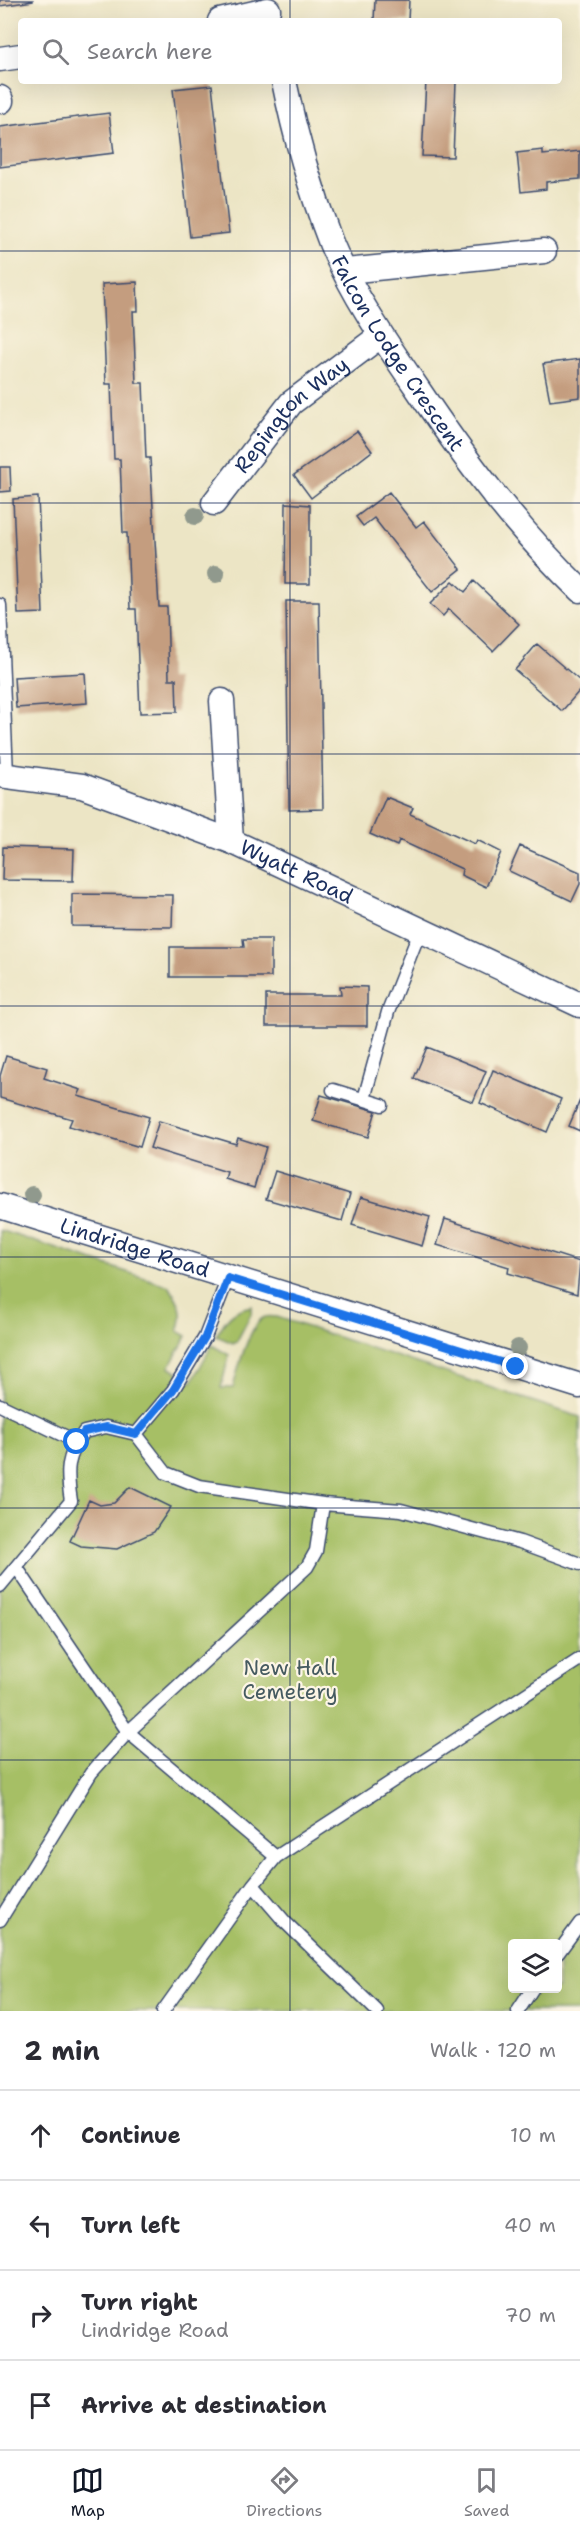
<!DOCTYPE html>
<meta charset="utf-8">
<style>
:root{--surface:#fff;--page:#f2f2f3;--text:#2b2b33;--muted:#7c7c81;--line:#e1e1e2;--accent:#111827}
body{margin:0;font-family:"Shantell Sans",sans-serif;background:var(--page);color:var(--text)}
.controls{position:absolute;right:18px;bottom:18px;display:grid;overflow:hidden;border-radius:6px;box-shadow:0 6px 24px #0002}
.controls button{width:54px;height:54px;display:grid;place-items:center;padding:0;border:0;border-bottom:2px solid var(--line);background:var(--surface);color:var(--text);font:30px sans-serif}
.stop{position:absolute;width:18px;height:18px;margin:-14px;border:4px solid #1a73e8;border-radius:50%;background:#fff}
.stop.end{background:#1a73e8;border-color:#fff;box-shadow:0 2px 6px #0008}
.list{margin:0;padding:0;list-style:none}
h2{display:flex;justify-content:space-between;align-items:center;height:78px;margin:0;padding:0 24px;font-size:26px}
h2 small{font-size:20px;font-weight:400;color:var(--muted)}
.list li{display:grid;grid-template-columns:39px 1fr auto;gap:18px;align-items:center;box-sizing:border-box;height:90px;padding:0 24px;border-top:2px solid var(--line)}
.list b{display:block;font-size:22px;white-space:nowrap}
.list p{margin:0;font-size:20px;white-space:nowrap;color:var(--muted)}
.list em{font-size:20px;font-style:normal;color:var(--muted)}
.icon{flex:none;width:33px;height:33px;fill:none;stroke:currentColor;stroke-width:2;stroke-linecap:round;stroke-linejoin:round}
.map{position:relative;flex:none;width:580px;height:2011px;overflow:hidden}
.search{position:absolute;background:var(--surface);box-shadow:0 6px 24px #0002;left:18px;right:18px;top:18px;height:66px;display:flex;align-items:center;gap:15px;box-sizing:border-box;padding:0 21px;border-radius:6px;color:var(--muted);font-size:22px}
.sheet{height:438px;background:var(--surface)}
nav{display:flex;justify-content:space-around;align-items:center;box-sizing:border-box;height:84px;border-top:2px solid var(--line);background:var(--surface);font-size:16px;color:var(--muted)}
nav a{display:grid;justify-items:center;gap:3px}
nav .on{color:var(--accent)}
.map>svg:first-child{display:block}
</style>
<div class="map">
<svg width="580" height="2011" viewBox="0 0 580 2011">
<rect width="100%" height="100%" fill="#fcf5e5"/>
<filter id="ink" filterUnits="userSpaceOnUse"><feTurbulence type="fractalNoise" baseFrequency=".0167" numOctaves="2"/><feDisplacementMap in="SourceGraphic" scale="12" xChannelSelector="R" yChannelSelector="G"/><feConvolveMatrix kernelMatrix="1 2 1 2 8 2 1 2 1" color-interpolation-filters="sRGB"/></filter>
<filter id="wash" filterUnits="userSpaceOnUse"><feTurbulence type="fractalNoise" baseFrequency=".008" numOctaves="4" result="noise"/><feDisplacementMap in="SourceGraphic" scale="24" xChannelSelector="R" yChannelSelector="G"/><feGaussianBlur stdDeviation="1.35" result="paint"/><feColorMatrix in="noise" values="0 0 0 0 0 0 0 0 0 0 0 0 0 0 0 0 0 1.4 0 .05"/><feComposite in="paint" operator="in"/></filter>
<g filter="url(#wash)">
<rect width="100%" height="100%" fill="#ece5c5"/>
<path fill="#a6bf65" stroke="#607762" stroke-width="1.5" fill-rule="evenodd" d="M0,1230l169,56c11,17 16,26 9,45l9,5 -18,31 23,15 20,-37 17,10 -8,33h12c4,-16 15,-61 30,-70 5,-3 9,-1 14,-1l303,100v594h-580zM512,1944h46v44h-46z
M252,1306v6l-15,29 -4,2 -17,-7c9,-16 16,-27 36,-30z"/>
<g id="blocks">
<path fill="#c49d7f" d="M0,0h33v1l-33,5z
M375,0h34l-1,21h-34z
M426,81l30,1 -3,75 -31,-1z
M212,85l17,148 -39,4 -17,-148z
M109,113l5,40 -114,14v-40z
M543,150v5l37,-4v28l-34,3v7l-25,3 -4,-39z
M137,282l1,29h-5l3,72h7l3,75h4l9,149h8l2,72h7l1,33 -37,1 -4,-104h-6l-3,-76h-4l-3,-74h-6l-3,-75h-5l-4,-100z
M580,359v38l-30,4 -7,-37z
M357,431l15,20 -61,47 -17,-23z
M0,467h10l1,24 -11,1z
M389,492l27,35 8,-6 37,48 -29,23 -58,-74 -11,8 -7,-9z
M38,497l5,116 -25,1 -5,-115z
M286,503l24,2v79h-25z
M453,581l12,11 9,-11 45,43 -26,27 -44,-42 -6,7 -13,-12z
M286,601h33l4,208 -34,1z
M537,644l43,37v9l-18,21 -47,-41z
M85,673l2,30 -71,5 -2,-31z
M386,797l27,11 -3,6 65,30 2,-4 24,12 -15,35 -25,-12 1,-6 -63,-29 -2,6 -27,-12z
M520,846l60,26v12l-8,17 -63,-30z
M3,847l71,2 -1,32 -71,-1z
M72,894l101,1 -1,32 -100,-1z
M243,939h28v38h-101v-30h74z
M340,986l27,1v39h-101v-31h75z
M427,1047l59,24 -13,31 -59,-24z
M6,1056l41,12 -3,10 37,12 -3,6 71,21 -9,30 -71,-21 3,-7 -72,-21v-22z
M493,1070l68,29 -14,33 -67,-29z
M321,1095l55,16 -8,26 -55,-16z
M580,1100v31l-11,-5z
M159,1121l77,23 2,-6 28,9 -12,41 -29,-9 2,-7 -77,-24z
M275,1171l75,23 -8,27 -76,-22z
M361,1197l69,20 -8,29 -70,-21z
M445,1219l135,43 -3,32 -69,-21 1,-6 -72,-22z
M130,1487l41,20 -17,25 -37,17 -36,-3 -11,-5 19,-41 11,5 14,-2z"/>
</g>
</g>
<g filter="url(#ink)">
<use href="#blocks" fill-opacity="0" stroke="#3a4a6d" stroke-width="1.5"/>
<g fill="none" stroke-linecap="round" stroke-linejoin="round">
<defs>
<path id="lane" d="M0,605l7,170
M333,1090l49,15
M364,1099l24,-87 32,-81
M228,1278l-23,59 -32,53 -37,44 30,39 33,13 124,18 78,6 119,32 60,22
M0,1405l77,37
M17,1568l111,164 148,125 304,-198
M0,1586l71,-85c-5,-31 -5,-43 13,-69l22,-5 30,7
M253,1885l23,-28
M0,1920l91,-147 37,-41 179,-165 9,-16 7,-47
M558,1953l22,-30
M163,2011l90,-126 32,37 92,89
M518,2011l15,-23"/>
<g id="street">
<path d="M220,21l48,-11"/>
<path d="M0,59l21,-3"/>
<path id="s1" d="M284,81c11,55 27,110 47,162 21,50 55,100 86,145 49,73 100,141 163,202"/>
<path d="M0,98l1,3"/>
<path d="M346,271l198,-20"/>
<path id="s2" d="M214,503l77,-100 89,-67"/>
<path d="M222,701l9,140"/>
<path id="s3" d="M0,775l82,11 149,55 349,164"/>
<path id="s4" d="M0,1206l580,180"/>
</g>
</defs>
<use href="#lane" stroke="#3a4a6d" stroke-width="15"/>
<use href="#street" stroke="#3a4a6d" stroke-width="27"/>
<use href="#lane" stroke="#fff" stroke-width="12"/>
<use href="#street" stroke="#fff" stroke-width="24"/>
</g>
<g fill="#90998d">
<circle cx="195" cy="516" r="9"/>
<circle cx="216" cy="574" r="9"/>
<circle cx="32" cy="1195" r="9"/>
<circle cx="518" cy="1348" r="9"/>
</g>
</g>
<g fill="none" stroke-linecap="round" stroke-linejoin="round" filter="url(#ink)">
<path stroke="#1a73e8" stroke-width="8" d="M77,1442l7,-10 22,-5 30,7 37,-44 32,-53 23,-59 288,89"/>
</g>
<path fill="none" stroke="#1b2f5e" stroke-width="1.5" stroke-opacity="0.55" d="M290,0v21M290,81v1930M0,251h580M0,503h580M0,754h580M0,1006h580M0,1257h580M0,1508h580M0,1760h580"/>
<g text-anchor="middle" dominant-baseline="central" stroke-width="4.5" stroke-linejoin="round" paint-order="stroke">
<g font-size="21" fill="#1b2f5e" stroke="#fcf5e5">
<text stroke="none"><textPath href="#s1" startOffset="298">Falcon Lodge Crescent</textPath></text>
<text stroke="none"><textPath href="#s2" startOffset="118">Repington Way</textPath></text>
<text stroke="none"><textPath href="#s3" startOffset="314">Wyatt Road</textPath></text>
<text stroke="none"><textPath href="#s4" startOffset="141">Lindridge Road</textPath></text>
</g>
<g font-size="21" fill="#455a60" stroke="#fcf5e5">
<text x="290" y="1668">New Hall<tspan x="290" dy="24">Cemetery</tspan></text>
</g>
</g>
</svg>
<div class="controls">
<button><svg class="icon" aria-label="layers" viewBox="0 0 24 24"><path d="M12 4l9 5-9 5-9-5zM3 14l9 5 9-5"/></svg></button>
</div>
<div class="stop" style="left:77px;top:1442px"></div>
<div class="stop end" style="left:516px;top:1367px"></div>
<div class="search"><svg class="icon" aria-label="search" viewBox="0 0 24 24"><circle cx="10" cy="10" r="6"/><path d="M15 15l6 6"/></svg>Search here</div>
</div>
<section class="sheet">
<h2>2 min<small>Walk · 120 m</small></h2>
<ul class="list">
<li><svg class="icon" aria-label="ahead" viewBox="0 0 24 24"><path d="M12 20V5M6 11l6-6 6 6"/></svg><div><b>Continue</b></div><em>10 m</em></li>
<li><svg class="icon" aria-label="left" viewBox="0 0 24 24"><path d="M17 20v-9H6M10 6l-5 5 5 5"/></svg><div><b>Turn left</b></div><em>40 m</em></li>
<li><svg class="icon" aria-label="right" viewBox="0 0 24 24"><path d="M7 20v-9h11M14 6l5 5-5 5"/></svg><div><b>Turn right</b><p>Lindridge Road</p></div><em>70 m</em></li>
<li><svg class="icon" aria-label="arrive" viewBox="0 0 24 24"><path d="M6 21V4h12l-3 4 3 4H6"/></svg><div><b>Arrive at destination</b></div></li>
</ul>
</section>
<nav>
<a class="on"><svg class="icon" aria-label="map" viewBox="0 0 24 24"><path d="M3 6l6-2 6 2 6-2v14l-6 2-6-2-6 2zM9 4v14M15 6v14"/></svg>Map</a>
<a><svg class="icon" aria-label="directions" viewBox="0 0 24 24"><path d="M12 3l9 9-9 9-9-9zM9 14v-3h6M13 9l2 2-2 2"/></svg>Directions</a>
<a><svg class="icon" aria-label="saved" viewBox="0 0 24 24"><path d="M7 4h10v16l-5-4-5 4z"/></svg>Saved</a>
</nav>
